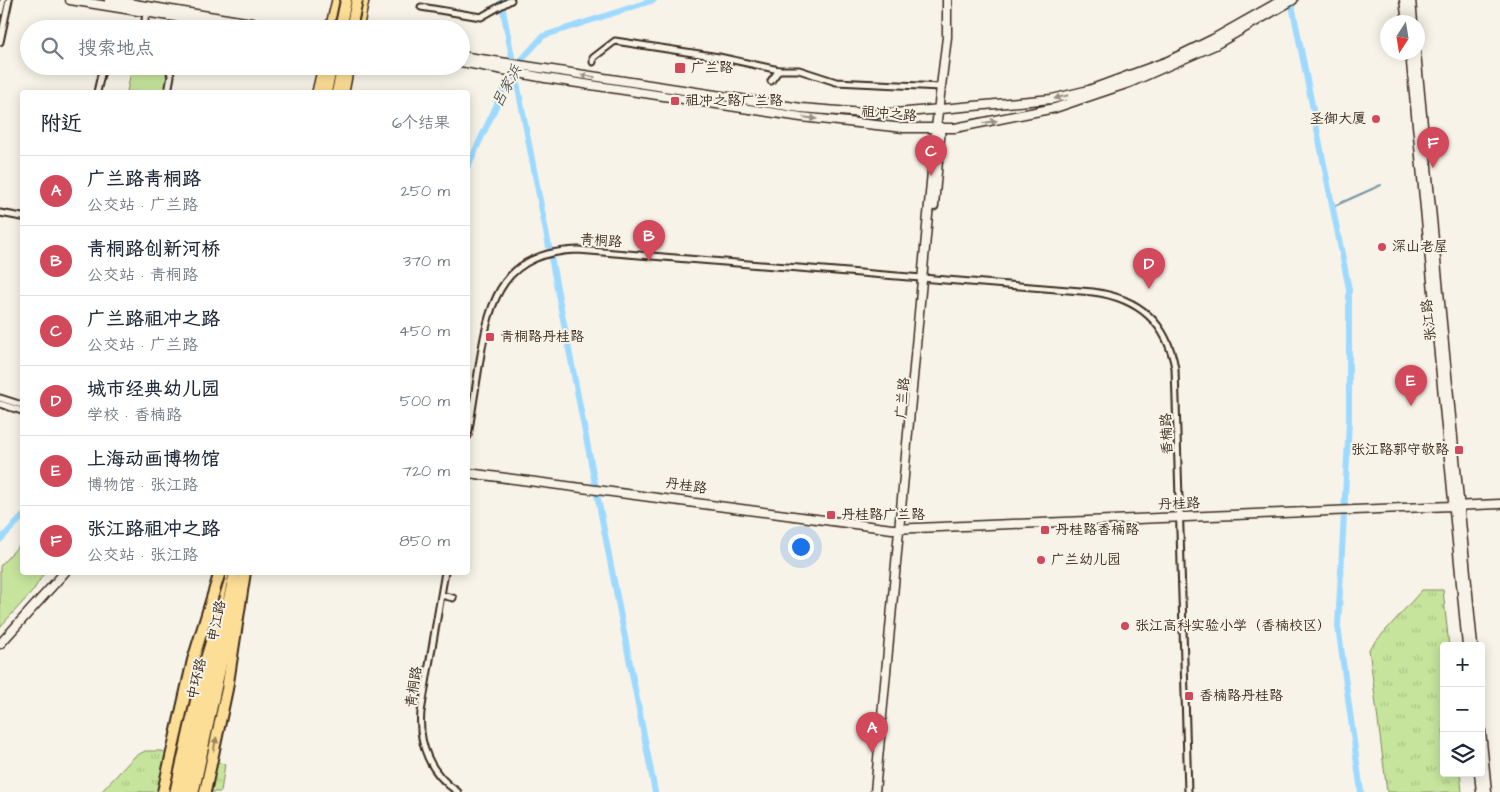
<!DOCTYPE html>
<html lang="zh">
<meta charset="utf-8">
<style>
:root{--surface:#fff;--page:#f2f2f3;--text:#1f2937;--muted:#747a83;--line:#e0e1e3;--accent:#d1495b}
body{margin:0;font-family:"Architects Daughter","LXGW WenKai TC",sans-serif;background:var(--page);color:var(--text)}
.controls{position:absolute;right:15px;bottom:15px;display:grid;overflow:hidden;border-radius:5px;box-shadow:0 2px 12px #0003}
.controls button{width:45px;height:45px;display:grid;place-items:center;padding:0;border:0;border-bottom:1px solid var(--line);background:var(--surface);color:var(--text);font:25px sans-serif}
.compass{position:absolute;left:1380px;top:15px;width:45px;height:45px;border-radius:50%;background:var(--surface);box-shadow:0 2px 12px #0003;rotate:192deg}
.you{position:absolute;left:800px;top:546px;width:18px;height:18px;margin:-12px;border:4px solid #fff;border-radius:50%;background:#1a73e8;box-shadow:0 0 0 8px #1a73e833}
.badge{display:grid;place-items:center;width:32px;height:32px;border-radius:50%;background:var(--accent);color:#fff;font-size:16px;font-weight:700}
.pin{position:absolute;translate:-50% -41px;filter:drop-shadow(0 1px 2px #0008)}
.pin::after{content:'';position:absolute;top:26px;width:18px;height:15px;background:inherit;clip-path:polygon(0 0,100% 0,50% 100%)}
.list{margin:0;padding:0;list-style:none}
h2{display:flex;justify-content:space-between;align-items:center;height:65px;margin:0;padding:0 20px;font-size:21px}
h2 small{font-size:16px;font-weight:400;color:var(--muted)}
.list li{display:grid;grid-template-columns:32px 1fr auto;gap:15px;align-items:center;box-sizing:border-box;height:70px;padding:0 20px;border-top:1px solid var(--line)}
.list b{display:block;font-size:19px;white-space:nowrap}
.list p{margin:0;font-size:16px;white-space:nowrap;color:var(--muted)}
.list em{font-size:16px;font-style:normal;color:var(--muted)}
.icon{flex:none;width:28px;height:28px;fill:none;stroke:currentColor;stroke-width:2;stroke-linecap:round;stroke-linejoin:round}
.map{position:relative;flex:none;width:1500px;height:792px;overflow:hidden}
.search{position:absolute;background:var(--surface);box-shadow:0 2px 12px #0003;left:20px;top:20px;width:450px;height:55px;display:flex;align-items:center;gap:12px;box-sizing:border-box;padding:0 18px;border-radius:28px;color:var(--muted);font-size:19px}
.panel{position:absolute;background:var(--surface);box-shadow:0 2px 12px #0003;left:20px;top:90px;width:450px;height:485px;border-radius:5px}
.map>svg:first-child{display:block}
</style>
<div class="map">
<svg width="1500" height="792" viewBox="0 0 1500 792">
<defs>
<pattern id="park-tufts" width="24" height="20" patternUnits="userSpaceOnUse" patternTransform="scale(1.25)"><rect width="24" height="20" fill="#c6e49c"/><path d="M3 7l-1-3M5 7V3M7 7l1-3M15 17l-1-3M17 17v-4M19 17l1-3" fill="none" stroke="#abc486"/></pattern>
</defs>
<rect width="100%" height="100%" fill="#f7f3e8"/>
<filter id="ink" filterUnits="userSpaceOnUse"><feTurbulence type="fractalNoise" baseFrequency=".02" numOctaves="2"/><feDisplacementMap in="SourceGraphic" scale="10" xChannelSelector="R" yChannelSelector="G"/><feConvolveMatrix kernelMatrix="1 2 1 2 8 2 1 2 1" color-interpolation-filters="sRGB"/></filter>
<g filter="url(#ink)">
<path fill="#c6e49c" stroke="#80875d" d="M132,66h33l2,14 -3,12h-37z
M22,542v30l22,1 -11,18 -33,36v-61z"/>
<path fill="url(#park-tufts)" stroke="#80875d" d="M1422,590h21l6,56h-5v127h16l2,19h-75l-18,-143z
M145,751h15l65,13 -4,28h-120l33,-35z"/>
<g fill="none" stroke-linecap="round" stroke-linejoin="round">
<path stroke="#7694a5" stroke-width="2" d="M1332,207l49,-22"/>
<path stroke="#9edaff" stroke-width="6" d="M501,0l154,792
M1291,0l58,289v133l-11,204 23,166
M468,166l46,-98 29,-32 111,-36
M0,540l22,-23"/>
<defs>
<path id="street" d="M421,7l60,10 30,-17
M0,13l3,-13
M144,29l2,-17
M0,42l9,-42
M593,62v-4l22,-17 104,16 60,13h20l37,12 105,5
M771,81l8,-11
M97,92l6,-26
M168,92l3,-16 -2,-10
M0,213l22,4
M0,398l22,7
M0,404l22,7
M468,436c4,-26 8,-51 12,-76 10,-63 24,-108 98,-110l515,42c45,6 74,30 82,76l13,424
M445,572l-24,140c-3,32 9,62 37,80
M441,595l12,3"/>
<path id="secondary" d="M70,0l180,29
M109,0l181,29
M1404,0l3,22
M1411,0l2,22
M1410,52l57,594
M1416,52l57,594
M461,56l340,52 75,6 31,-2 145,-13 37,-9 79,-29 45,-22 69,-39
M461,62l84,16 256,39 103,11h51l100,-20 74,-25 86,-38 78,-45
M934,206l7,-79
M468,473l424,56 608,-25
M0,644l65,-72
M1481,731l6,61
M1479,773l2,19
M875,792l61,-664 11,-91v-37"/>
<path id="primary" d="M330,29l7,-29
M358,29l6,-29
M317,92l6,-26
M344,92l5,-26
M170,792l31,-143
M194,792l45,-210"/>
<path id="highway" d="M326,92l6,-26
M337,92l6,-26
M178,792l46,-220
M186,792l49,-220
M205,792l22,-103 18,-117"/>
</defs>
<use href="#street" stroke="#3b2a1e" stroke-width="9"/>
<use href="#secondary" stroke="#3b2a1e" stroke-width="11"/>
<use href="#primary" stroke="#3b2a1e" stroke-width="12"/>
<use href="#highway" stroke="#3b2a1e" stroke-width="14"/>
<use href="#street" stroke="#f7f3e8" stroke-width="5"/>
<use href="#secondary" stroke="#f7f3e8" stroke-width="8"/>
<use href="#primary" stroke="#fdde96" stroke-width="9"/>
<use href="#highway" stroke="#fdde96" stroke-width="10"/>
<defs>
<path id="highway-bridge" d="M340,29l6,-29
M351,29l6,-29
M163,792l30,-132 27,-88"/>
</defs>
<use href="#highway-bridge" stroke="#3b2a1e" stroke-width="14" stroke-linecap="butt"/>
<use href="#highway-bridge" stroke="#fdde96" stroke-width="10"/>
</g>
<defs><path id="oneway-solid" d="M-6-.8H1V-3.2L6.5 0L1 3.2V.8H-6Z" transform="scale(1.25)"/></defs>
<g fill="#998e83">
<use href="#oneway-solid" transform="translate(588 76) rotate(-171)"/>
<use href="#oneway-solid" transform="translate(1061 97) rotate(166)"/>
<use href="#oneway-solid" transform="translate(810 118) rotate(7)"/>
<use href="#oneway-solid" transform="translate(990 122) rotate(-10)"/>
</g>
<use fill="#9c845a" href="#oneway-solid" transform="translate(215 744) rotate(-78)"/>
</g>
<g fill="#d1495b" stroke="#f7f3e8" stroke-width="2">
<rect x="674" y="62" width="12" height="12" rx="2.5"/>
<rect x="670" y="96" width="10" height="10" rx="2.5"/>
<circle cx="1376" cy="119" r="5"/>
<circle cx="1382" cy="247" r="5"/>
<rect x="485" y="332" width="10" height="10" rx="2.5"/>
<rect x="1454" y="445" width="10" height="10" rx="2.5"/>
<rect x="826" y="510" width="10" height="10" rx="2.5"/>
<rect x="1040" y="525" width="10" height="10" rx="2.5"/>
<circle cx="1041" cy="560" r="5"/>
<circle cx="1125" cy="626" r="5"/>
<rect x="1184" y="691" width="10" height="10" rx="2.5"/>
</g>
<g text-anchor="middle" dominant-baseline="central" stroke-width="4" stroke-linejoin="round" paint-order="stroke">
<g font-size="14" fill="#3b2a1e" stroke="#f7f3e8" text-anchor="start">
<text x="691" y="68">广兰路</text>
<text x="685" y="101">祖冲之路广兰路</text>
<text x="1366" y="119" text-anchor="end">圣御大厦</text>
<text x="1392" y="247">深山老屋</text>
<text x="500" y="337">青桐路丹桂路</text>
<text x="1449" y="450" text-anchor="end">张江路郭守敬路</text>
<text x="841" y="515">丹桂路广兰路</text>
<text x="1055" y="530">丹桂路香楠路</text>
<text x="1051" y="560">广兰幼儿园</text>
<text x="1135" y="626">张江高科实验小学（香楠校区）</text>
<text x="1199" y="696">香楠路丹桂路</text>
</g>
<g font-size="14" fill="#3b2a1e" stroke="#f7f3e8">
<text transform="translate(889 114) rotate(5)">祖冲之路</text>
<text transform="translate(601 241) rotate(4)">青桐路</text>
<text transform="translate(1429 320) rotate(-96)">张江路</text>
<text transform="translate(903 398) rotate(-85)">广兰路</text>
<text transform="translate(1167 434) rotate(-92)">香楠路</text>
<text transform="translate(686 486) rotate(8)">丹桂路</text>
<text transform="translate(1179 504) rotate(-2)">丹桂路</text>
<text transform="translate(217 621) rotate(-78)">申江路</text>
<text transform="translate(197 679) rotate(-77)">中环路</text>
<text transform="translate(414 687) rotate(-81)">青桐路</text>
</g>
<g font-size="15" font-style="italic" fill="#545656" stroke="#f7f3e8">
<text transform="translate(507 86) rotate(-62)">吕家浜</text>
</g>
</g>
</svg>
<div class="controls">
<button>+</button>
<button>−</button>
<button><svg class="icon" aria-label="layers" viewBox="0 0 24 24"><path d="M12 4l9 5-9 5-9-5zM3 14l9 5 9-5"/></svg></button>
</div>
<svg class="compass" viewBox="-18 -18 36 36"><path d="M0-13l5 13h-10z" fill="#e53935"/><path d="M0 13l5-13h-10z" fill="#747a83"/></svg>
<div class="you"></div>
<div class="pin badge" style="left:872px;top:753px">A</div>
<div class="pin badge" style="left:649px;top:261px">B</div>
<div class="pin badge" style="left:931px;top:176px">C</div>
<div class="pin badge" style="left:1149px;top:289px">D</div>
<div class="pin badge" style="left:1411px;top:406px">E</div>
<div class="pin badge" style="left:1433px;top:168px">F</div>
<div class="search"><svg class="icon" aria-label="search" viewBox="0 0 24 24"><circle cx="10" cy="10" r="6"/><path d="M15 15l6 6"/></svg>搜索地点</div>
<section class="panel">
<h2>附近<small>6个结果</small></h2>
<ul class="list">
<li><span class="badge">A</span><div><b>广兰路青桐路</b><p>公交站 · 广兰路</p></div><em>250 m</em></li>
<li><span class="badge">B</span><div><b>青桐路创新河桥</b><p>公交站 · 青桐路</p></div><em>370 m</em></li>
<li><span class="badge">C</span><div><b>广兰路祖冲之路</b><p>公交站 · 广兰路</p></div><em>450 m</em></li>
<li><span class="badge">D</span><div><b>城市经典幼儿园</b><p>学校 · 香楠路</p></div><em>500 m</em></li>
<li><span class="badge">E</span><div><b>上海动画博物馆</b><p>博物馆 · 张江路</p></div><em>720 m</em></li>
<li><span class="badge">F</span><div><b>张江路祖冲之路</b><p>公交站 · 张江路</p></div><em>850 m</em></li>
</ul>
</section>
</div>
